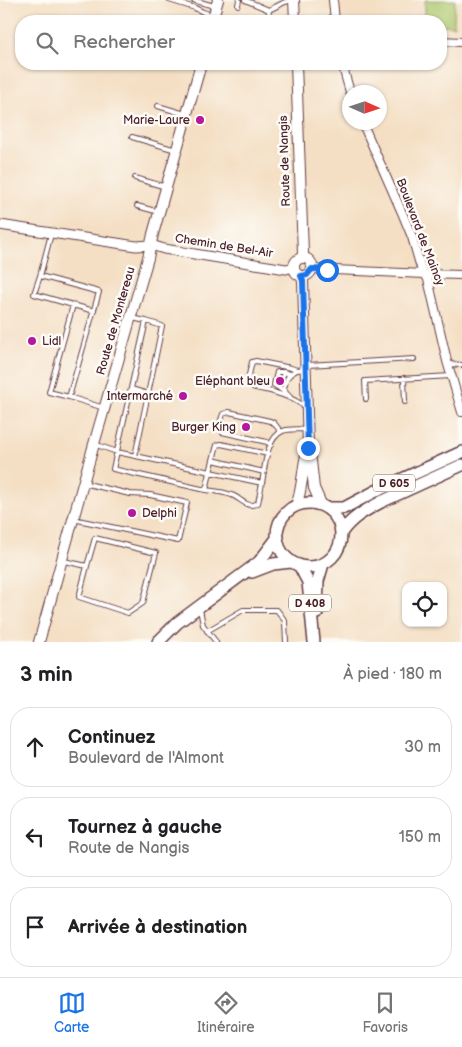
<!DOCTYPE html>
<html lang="fr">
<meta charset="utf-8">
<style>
:root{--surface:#fff;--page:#f2f2f2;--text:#202124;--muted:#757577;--line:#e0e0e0;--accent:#1a73e8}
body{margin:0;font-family:"Balsamiq Sans",sans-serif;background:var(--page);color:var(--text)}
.controls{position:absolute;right:15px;bottom:15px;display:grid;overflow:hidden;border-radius:10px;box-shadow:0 1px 4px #0004}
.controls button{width:45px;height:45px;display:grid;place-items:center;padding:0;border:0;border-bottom:1px solid var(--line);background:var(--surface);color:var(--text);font:25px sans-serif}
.compass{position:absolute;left:342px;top:85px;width:45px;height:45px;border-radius:50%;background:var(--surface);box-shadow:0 1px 4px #0004;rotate:93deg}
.stop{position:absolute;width:15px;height:15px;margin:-11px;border:4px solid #1a73e8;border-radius:50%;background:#fff}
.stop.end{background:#1a73e8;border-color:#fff;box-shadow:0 1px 5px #0008}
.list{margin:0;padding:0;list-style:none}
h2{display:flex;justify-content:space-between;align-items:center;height:65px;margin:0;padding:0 20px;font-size:21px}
h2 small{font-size:16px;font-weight:400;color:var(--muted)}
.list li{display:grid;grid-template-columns:32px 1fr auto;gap:15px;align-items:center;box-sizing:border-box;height:80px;margin:0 10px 10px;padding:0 10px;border:1px solid var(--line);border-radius:20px}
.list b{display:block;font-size:19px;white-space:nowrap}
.list p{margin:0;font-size:16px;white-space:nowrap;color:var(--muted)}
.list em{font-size:16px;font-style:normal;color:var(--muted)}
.icon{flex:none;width:28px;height:28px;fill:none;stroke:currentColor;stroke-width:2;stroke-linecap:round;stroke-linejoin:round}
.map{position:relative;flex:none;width:462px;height:642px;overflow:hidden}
.search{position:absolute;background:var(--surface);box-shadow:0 1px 4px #0004;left:15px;right:15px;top:15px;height:55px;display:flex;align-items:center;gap:12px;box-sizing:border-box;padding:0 18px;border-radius:20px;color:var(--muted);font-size:19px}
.sheet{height:335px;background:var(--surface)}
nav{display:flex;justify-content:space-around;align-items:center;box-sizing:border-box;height:70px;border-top:1px solid var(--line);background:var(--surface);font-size:14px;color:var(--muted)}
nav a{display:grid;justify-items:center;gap:2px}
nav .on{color:var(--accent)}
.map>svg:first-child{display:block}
</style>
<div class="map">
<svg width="462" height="642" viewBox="0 0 462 642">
<rect width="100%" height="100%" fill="#fdfcf7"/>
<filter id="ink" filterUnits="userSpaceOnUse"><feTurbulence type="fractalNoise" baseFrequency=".02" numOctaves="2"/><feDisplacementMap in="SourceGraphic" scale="10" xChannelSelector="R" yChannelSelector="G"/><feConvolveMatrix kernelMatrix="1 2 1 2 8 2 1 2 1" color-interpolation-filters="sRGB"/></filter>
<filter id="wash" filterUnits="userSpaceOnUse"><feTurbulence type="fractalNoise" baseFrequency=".0096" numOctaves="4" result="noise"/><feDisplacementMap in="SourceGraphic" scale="20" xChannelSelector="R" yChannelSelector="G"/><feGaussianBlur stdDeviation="1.12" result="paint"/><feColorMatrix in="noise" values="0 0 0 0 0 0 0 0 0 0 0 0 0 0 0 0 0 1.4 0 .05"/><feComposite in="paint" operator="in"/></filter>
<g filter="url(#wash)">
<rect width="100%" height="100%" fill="#f4dfc4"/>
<path fill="#afc76d" stroke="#7c734c" d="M425,0h30l-1,26 -13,-1v-4h-16z"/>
</g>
<g filter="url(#ink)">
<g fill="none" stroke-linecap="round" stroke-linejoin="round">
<defs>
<path id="service" d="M169,0l26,8 8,4 9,3
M193,0l21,6
M245,0l24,10
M238,5l1,-5
M268,21l1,-11 16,-8 7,-2
M158,106l27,8
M132,137l44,13
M135,178l31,9
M137,206l22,6
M51,234l-11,42 59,16 -30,105 35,11
M40,276l-6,18 60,17
M132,318l14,3 -33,148 93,21 7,-30 51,12
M448,364l14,1
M307,365l107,-6
M305,369l-8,1 -6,-2 -35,-7 -4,1 -5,21c6,7 18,6 26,9 6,2 13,4 19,7 5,2 9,6 14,7
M404,378l1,24
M279,388l-5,-3 3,-13h7
M131,389l17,5 14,-68 -16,-5
M286,393l-7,-5 5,-16 6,2
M69,397l-20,-5 24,-87
M290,397l-4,-4 -2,-5c3,-10 3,-13 13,-18
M366,399l-1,-18 86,-5
M94,444l23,8 145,31c3,-16 4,-45 21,-52 7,-3 17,-1 24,-2
M271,445l-4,-3 -45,-10 -3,-6 4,-12 6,-2 41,9 4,2 7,9
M135,456l13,-62
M213,460l4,-15 4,-1 47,10
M206,490c9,1 20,2 28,6 8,4 14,13 24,7l4,-20
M73,519l105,22 9,-38 -37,-8 -20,-1 -47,-11
M64,561l23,5 -8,31 49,16 15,-10 13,-50 -61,-15 -8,28
M200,609l3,16 13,17
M207,631l36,-21h34l8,11 1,21"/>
<path id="minor" d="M333,0l2,21
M441,41l21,1
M342,64l8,28
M362,122l41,93 9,22 9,31 7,11 19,82 15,51
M312,269l113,5 37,1"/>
<path id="tertiary" d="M0,225l136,21 15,-1 13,4 122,20 8,-2"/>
<path id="secondary" d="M294,0l1,21
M212,21l6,-21
M296,64l7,189 -1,5
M294 267a9 9 0 1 1 18 0a9 9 0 1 1-18 0Z
M301,276l2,5 5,166 3,14 3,27 8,18
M296,506c7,-18 6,-37 11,-55
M39,642l55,-198 54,-186 5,-24 48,-170"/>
<path id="primary" d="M277 535a32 32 0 1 1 64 0a32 32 0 1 1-64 0Z
M326,508h18l32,-17 86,-39
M341,533c10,-15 25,-23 40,-31l81,-37
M299,565l9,17 6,60
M252,572l21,-8 18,-2
M317,613l1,-32 5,-17
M158,642l19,-19 82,-61 19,-25"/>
</defs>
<use href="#service" stroke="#643c42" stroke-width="6"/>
<use href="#minor" stroke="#643c42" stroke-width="10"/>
<use href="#tertiary" stroke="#643c42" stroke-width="11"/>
<use href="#secondary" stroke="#643c42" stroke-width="12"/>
<use href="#primary" stroke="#643c42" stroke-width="14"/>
<use href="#service" stroke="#fff" stroke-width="4"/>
<use href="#minor" stroke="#fff" stroke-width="8"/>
<use href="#tertiary" stroke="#fff" stroke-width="9"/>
<use href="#secondary" stroke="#fff" stroke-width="10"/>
<use href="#primary" stroke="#fff" stroke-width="11"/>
</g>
</g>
<g fill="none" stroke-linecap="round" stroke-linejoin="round" filter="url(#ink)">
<path stroke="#1a73e8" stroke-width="6" d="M308,448l-5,-167 -2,-5 6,-1 5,-6 15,1"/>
</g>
<g fill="#b5179e" stroke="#fdfcf7" stroke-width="2">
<circle cx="200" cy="120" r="5"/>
<circle cx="32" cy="341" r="5"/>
<circle cx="280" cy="381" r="5"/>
<circle cx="183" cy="396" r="5"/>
<circle cx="246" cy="427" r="5"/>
<circle cx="132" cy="513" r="5"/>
</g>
<g text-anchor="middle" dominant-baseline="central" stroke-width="5" stroke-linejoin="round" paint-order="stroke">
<g fill="#fdfcf7" stroke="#806168" stroke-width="1">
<rect x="373" y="474.5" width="42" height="17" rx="4"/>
<rect x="289" y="594.5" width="42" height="17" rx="4"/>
</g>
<g font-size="11" font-weight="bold" fill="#4a1f2b">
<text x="394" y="483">D 605</text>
<text x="310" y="603">D 408</text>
</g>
<g font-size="12" fill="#4a1f2b" stroke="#fdfcf7" text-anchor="end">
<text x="190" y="120">Marie-Laure</text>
<text x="42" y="341" text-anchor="start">Lidl</text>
<text x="270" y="381">Eléphant bleu</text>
<text x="173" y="396">Intermarché</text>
<text x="236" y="427">Burger King</text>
<text x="142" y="513" text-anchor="start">Delphi</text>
</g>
<g font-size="12" fill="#4a1f2b" stroke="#fdfcf7">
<text transform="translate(285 161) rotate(-92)">Route de Nangis</text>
<text transform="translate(420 232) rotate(69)">Boulevard de Maincy</text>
<text transform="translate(224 246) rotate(9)">Chemin de Bel-Air</text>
<text transform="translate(116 321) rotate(-74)">Route de Montereau</text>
</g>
</g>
</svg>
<div class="controls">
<button><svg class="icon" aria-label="locate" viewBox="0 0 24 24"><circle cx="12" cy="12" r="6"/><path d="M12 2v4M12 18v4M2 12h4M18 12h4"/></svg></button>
</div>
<svg class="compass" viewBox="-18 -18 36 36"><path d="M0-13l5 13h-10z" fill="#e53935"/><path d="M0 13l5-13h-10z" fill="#757577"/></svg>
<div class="stop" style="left:327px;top:270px"></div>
<div class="stop end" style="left:308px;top:448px"></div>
<div class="search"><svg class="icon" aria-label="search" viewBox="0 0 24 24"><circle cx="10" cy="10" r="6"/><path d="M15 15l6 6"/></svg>Rechercher</div>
</div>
<section class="sheet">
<h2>3 min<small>À pied · 180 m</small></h2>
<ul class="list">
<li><svg class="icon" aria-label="ahead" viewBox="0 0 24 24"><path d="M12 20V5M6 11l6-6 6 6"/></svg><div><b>Continuez</b><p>Boulevard de l'Almont</p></div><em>30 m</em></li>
<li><svg class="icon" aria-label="left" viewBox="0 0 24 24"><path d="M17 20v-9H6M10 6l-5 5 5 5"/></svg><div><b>Tournez à gauche</b><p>Route de Nangis</p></div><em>150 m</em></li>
<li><svg class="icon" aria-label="arrive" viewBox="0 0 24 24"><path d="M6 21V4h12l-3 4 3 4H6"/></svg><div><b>Arrivée à destination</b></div></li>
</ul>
</section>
<nav>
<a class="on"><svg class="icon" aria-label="map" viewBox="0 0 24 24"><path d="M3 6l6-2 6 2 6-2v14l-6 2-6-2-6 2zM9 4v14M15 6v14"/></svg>Carte</a>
<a><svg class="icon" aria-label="directions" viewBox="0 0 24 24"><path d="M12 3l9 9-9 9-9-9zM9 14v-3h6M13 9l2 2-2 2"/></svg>Itinéraire</a>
<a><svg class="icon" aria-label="saved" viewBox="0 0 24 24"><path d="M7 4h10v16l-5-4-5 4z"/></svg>Favoris</a>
</nav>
